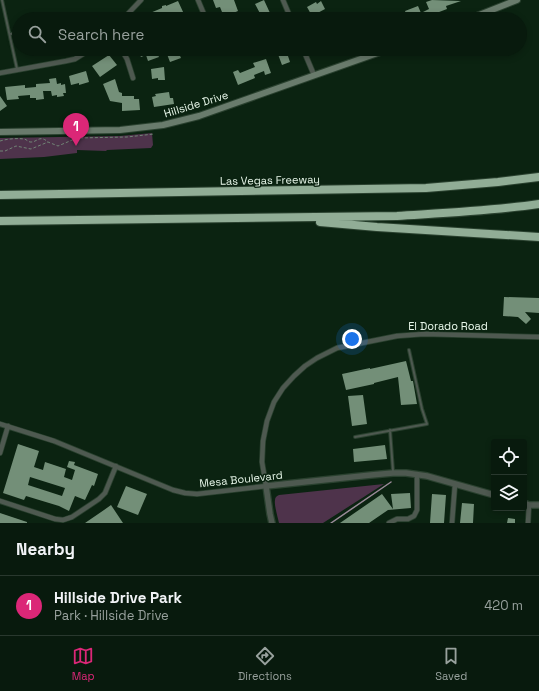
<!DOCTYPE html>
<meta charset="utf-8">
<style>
:root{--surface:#081a0d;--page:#112316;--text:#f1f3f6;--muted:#98a19d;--line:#29382e;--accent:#db2777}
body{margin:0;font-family:"Space Grotesk",sans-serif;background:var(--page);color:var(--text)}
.controls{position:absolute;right:12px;bottom:12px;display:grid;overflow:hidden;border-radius:4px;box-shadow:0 2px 6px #0003}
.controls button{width:36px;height:36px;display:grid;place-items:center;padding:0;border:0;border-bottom:1px solid var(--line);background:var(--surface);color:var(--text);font:20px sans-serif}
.you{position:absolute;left:352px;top:339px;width:14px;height:14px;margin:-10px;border:3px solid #fff;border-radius:50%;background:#1a73e8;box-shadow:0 0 0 6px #1a73e833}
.badge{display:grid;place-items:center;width:26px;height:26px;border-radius:50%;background:var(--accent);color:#fff;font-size:13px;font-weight:700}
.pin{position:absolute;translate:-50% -33px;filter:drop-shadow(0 1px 2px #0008)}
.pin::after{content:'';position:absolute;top:21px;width:14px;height:12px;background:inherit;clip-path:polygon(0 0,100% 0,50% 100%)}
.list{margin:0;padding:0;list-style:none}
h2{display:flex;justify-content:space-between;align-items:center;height:52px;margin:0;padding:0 16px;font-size:17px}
h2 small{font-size:13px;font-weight:400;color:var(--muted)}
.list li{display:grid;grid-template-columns:26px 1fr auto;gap:12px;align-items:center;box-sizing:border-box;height:60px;padding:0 16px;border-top:1px solid var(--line)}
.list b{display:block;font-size:15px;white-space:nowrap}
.list p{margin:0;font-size:13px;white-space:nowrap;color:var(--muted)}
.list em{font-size:13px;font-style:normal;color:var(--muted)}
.icon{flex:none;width:22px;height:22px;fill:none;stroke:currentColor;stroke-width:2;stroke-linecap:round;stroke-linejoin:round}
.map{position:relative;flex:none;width:539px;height:523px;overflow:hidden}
.search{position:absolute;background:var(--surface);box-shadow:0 2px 6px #0003;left:12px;right:12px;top:12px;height:44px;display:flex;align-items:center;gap:10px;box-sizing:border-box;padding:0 14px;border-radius:22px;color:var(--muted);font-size:15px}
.sheet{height:112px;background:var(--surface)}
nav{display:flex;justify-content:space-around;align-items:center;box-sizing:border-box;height:56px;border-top:1px solid var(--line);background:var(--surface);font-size:11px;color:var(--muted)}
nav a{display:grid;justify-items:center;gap:2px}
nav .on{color:var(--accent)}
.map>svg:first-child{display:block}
</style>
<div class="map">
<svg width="539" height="523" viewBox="0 0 539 523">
<rect width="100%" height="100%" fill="#0b2311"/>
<path fill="#4e334b" d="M152,133l1,12 -2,3 -44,2 -1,1 -29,-1v3l-33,4 -44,2v-21l120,-2z
M384,484l-61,39h-44c-1,-5 -5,-18 -4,-23 0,-3 2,-4 4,-5z"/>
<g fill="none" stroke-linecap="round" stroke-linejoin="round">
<path stroke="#9a8a98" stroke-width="1.5" d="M331,523l60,-41"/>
</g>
<path fill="#738f78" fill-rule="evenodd" d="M213,0h21l4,11 -14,6 -4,-10 -4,1z
M264,0l6,13 -2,1 3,5h-8l-8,-15z
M432,0l29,1 -15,5 1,3 -21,8 1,2h-19l-3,-8 13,-5 3,7 8,-4 -3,-7z
M178,1l6,13 -12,5h-19l-3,-6 12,-5v-2l4,-1v1z
M321,1l4,8 -13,7 -5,-9 9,-5 1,2z
M144,49h11l4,8 -11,4 -2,-6 -5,2 -3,-6z
M165,49h12l4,9 -11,4z
M276,49h11l1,3 -1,1 3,9 -8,3z
M321,49h19l-14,6v-2l-2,1z
M109,55l8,10 -17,12 -8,-11z
M266,59l5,14 -6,2 -1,-4 -10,4 1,3 -17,7 -5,-13 5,-2 2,3 15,-6 -2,-4z
M164,67l1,13h-7v-2l-6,1 -1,-10z
M86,71l3,11 -10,3v-2l-8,2 -2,-9z
M56,78l1,6 4,-1v2l4,-1 1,9h-3l1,3 -7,1v-2l-5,1 -1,-5h-8l1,8 -8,1v-2h-6v-3l-12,1 1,3 -12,1 -2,-13 20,-2v3l11,-1v-3l14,-1 -1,-4z
M115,79l4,13 3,1v3h12v3h5l1,11 -18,1v-8l-12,-2 -7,-17z
M169,92l1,6h3l1,6 -20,3 -2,-10 4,-1 -1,-2z
M0,96l7,10 -7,5z
M504,297l35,1v15l-14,-1 6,7 -5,5 -8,-7 -15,-1z
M406,361l5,20h2l4,23 -16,1 -3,-28 -24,6v1l-28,6 -4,-16 28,-6v1z
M363,395l4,29 -15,2 -4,-30z
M18,444l21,7 -5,16 9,3 2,-8 21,7 -2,8 8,3 3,-10 -8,-3 2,-6 6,1 -1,3 24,9 -4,12 -2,-1 -7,15 -10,-4 -6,15 -10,-5 -33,-10 -2,4 -21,-7zM30,477l35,11 -3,8 -34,-11z
M385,445l2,14 -33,3 -1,-13z
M126,486l21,8 -9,21 -21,-8z
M410,493l1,15 -23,2 -19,13h-29l42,-29 11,15 -2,-15z
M432,494l14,1 -2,28h-14z
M462,503l12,1 -1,19h-13z
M111,505l12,18h-38l19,-13z
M0,513l27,9v1h-27z
M508,518l7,1v4h-8z"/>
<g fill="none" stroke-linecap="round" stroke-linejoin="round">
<defs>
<path id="service" d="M2,0l15,69
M10,34l9,-1
M390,430l3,41
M355,437l72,-13 -5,-15 -13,-59"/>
<path id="minor" d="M198,0l8,19
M283,0l8,19
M123,19l18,-19
M121,49l6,10 6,19
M303,49l11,26
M0,73l66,-12 9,-2 16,-10
M0,424l54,17 119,49 12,3 12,1 69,-8 -4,-24 1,-21 4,-20 7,-19 9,-14 11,-12 11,-10 12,-8 20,-10 60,-12 27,-2 115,3
M0,453l8,-27
M0,501l55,18 8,1 9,-3 27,-18 6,-6 11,-27
M389,523l8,-4h11l6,-3 3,-6v-36
M452,523l3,-39
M528,523l1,-18"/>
<path id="tertiary" d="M524,503l5,2h10
M272,523l-2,-9 -4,-28 105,-11 22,-2h13l21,3 67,19"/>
<path id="secondary" d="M469,19l48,-19
M0,132l120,-2 43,-5 36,-9 190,-67"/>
<path id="motorway" d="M0,195l426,-7 72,-6 41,-5
M0,221l397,-5c47,-3 95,-5 142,-12
M320,222l57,5 162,10"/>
</defs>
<use href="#service" stroke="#2a412f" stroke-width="4"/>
<use href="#minor" stroke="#2a412f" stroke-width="6"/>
<use href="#tertiary" stroke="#2a412f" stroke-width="8"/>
<use href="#secondary" stroke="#2a412f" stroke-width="8"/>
<use href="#motorway" stroke="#2a412f" stroke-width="10"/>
<path stroke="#718576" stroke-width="1" stroke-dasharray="3 2" stroke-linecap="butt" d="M0,141c7,-2 16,-3 24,-2 2,0 3,2 6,3 7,1 9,-8 18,0
M0,151h5l11,-5 15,3 17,-7 10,4 19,-8 50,-1 27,-3"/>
<use href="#service" stroke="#4e5950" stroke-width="2"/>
<use href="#minor" stroke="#4e5950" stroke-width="4.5"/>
<use href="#tertiary" stroke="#4e5950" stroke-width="5.5"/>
<use href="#secondary" stroke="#697b6c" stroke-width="6"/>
<use href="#motorway" stroke="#91ad96" stroke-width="8"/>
</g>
<g text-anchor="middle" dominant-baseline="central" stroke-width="3" stroke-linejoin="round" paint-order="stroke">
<g font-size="11" fill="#e8f7ea" stroke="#0b2311">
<text transform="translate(196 104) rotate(-17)">Hillside Drive</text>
<text transform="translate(270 180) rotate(-1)">Las Vegas Freeway</text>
<text x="448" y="326">El Dorado Road</text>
<text transform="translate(241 479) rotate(-6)">Mesa Boulevard</text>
</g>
</g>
</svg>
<div class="controls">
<button><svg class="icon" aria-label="locate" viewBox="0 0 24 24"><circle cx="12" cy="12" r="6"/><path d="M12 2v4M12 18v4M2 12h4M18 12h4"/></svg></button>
<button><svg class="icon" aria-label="layers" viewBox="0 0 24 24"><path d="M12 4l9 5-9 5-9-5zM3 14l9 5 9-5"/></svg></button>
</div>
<div class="you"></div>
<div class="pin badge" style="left:76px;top:146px">1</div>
<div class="search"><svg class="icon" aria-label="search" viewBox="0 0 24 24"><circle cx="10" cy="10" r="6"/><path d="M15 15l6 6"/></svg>Search here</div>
</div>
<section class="sheet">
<h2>Nearby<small></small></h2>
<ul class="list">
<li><span class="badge">1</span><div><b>Hillside Drive Park</b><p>Park · Hillside Drive</p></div><em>420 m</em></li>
</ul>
</section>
<nav>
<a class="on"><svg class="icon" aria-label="map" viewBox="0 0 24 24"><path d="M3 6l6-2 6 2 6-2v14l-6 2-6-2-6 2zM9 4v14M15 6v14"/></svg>Map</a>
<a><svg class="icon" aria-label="directions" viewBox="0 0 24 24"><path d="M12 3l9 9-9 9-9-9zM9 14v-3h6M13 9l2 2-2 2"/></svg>Directions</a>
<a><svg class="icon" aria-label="saved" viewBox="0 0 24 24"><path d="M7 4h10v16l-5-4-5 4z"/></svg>Saved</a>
</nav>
